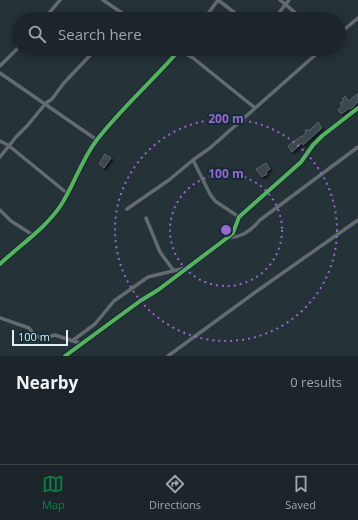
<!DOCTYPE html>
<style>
:root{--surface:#1c262a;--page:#252e32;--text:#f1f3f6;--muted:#a0a5a8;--line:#3a4347;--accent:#0b8043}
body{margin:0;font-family:"Open Sans",sans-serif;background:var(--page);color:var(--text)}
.scale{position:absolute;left:12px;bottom:10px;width:56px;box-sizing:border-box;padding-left:4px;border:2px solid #e1eff6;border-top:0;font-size:11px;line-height:14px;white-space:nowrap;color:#e1eff6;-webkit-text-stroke:3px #132b35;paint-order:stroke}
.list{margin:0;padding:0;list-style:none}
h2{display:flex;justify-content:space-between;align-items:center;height:52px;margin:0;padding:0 16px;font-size:17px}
h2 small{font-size:13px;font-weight:400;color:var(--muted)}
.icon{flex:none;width:22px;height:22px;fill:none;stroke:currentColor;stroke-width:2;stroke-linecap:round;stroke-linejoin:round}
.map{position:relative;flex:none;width:358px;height:356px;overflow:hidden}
.search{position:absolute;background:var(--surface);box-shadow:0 2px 10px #0003;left:12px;right:12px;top:12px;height:44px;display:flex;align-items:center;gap:10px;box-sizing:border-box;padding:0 14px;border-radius:22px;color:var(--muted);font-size:15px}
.sheet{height:108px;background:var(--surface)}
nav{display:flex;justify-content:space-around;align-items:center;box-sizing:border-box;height:56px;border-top:1px solid var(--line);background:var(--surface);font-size:11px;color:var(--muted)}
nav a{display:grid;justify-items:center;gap:2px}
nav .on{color:var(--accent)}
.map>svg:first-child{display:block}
</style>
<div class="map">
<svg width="358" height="356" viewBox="0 0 358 356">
<defs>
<filter id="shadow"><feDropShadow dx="2" dy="2" stdDeviation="1" flood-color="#0009"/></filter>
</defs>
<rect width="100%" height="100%" fill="#253238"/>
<path fill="#3c474f" stroke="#596269" filter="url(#shadow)" d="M358,93v9l-7,7 -1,-1 -9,6 -3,-4 4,-4 -2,-3 4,-2 -2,-2 3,-3 4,5z
M318,122l4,6 -19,17 -1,-2 -10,9 -4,-6 13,-10 1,1 4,-4 -1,-2 2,-2 2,2z
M105,154l6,4 -7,10 -5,-4z
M266,163l4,6 -4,3 1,2 -5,3 -6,-8z"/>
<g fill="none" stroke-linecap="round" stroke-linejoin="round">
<path stroke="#646b6e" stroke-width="3.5" d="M103,0l28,19
M218,0l25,19
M280,0l23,19
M44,19l16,-19
M204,19l14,-19
M274,19l15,-19
M339,34l19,-16
M179,50l14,8 62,50
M0,66l19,-19
M0,73l97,67
M0,141l8,4 60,49
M0,157l16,-20 11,-11 19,-23 6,-4 11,-15 33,-35
M127,209l42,-29 24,-20
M0,210l11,11 22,14
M239,217l-24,-16 -5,-7 -17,-34 17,-12 112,-99
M146,218l14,34 14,19
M227,238c15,-1 24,-7 33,-18l98,-73
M0,264c20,-19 45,-35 61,-59 13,-20 20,-44 35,-64 25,-33 57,-60 84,-92
M0,318l29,10 5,6 5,3 5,1 11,-3 27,9
M72,341l23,-17 19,-23 34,-24 37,-9
M65,356l75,-55 18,-11 69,-52 6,-5 6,-16 62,-55 12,-17 9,-9 36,-28
M168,356l89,-65 101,-71"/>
<defs>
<path id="cycleway" d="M0,264c20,-19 45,-35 61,-59 13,-20 20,-44 35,-64 25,-33 57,-60 84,-92
M65,356l75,-55 18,-11 69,-52 6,-5 6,-16 62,-55 12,-17 9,-9 36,-28"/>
</defs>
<use href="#cycleway" stroke="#132b35" stroke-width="6"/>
<use href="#cycleway" stroke="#56b35d" stroke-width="4"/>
</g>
<g fill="none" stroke="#9a66d0" stroke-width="2" stroke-dasharray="2 4">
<circle cx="226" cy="230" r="56"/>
<circle cx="226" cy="230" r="111"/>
</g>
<circle cx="226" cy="230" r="6" fill="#9a66d0" stroke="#132b35" stroke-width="2"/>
<g font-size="12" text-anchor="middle" font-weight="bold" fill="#9a66d0" stroke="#132b35" stroke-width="4" stroke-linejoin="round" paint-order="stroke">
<text x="226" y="123">200 m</text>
<text x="226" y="178">100 m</text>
</g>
</svg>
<div class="scale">100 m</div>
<div class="search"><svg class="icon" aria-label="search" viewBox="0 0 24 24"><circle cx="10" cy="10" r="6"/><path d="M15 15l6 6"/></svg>Search here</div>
</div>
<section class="sheet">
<h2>Nearby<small>0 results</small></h2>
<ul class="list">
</ul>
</section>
<nav>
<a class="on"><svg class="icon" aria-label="map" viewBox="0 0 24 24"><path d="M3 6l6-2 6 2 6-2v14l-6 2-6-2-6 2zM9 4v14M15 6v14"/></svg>Map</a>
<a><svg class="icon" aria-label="directions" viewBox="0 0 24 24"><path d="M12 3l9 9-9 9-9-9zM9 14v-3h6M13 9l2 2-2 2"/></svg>Directions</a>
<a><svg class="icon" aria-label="saved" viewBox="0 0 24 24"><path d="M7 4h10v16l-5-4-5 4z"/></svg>Saved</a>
</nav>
